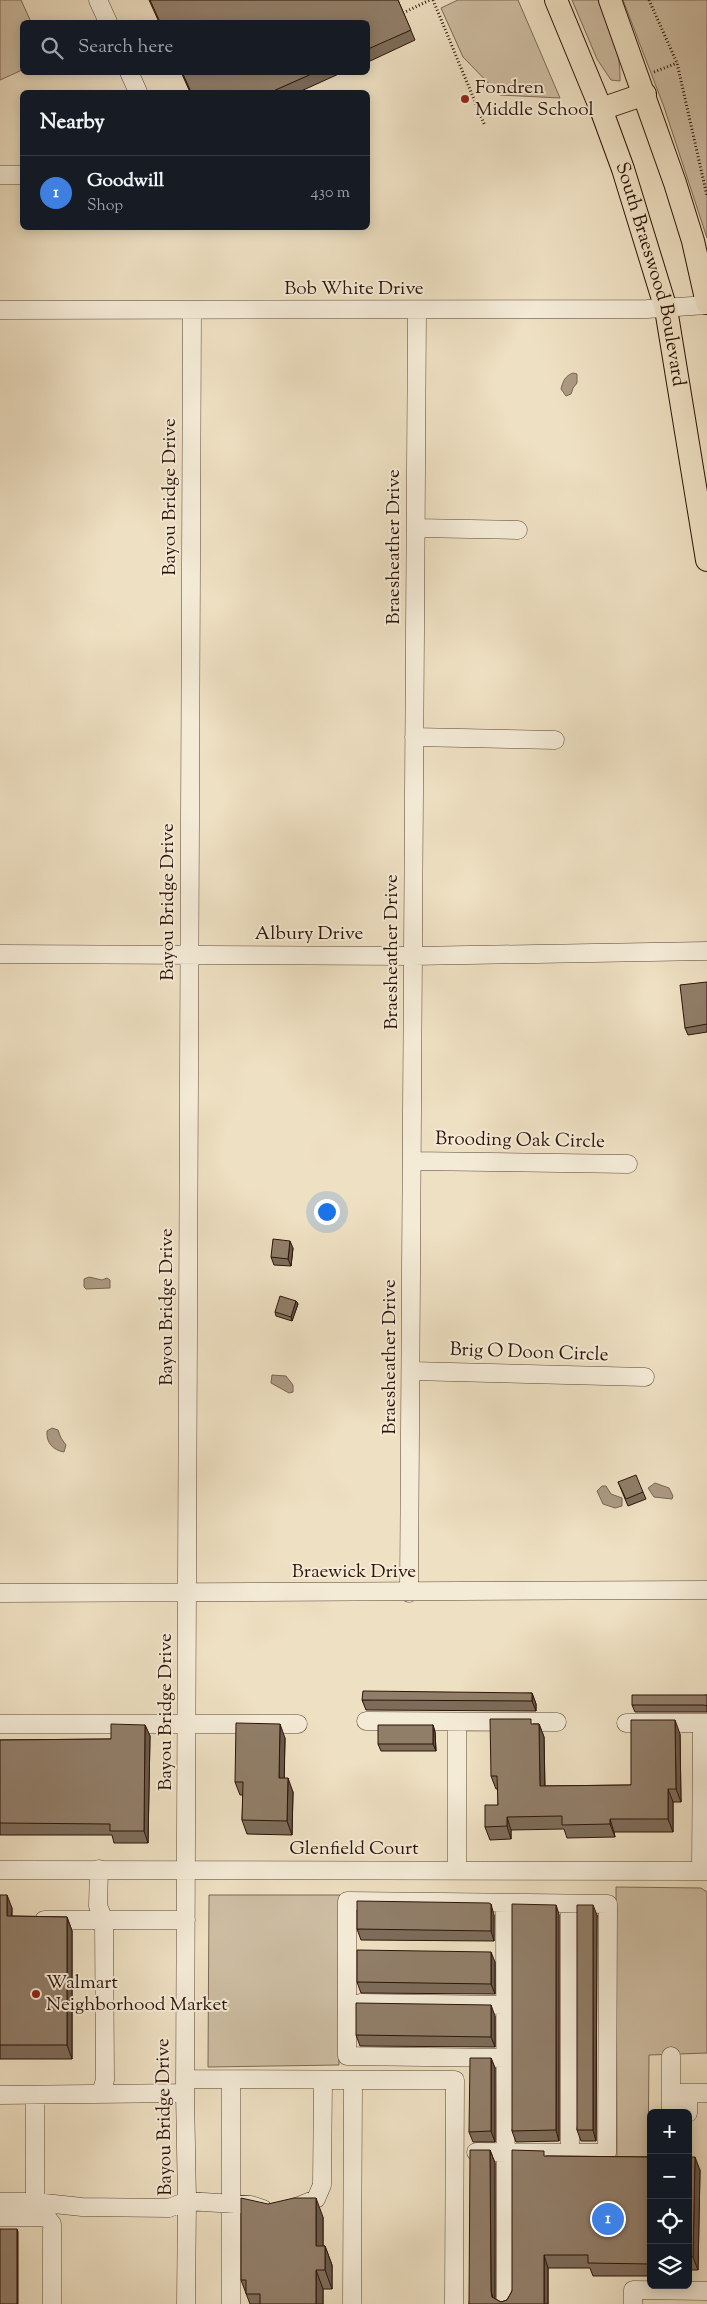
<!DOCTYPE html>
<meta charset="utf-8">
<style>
:root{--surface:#171b24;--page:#242831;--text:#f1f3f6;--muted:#9ea1a6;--line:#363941;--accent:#c59692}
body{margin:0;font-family:"Sorts Mill Goudy",serif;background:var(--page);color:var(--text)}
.controls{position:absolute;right:15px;bottom:15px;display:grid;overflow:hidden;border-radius:8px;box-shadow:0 2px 12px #0003}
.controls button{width:45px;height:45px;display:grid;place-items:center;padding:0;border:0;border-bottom:1px solid var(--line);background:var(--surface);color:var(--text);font:25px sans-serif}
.you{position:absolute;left:326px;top:1211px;width:18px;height:18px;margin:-12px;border:4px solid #fff;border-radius:50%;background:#1a73e8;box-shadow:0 0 0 8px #1a73e833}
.badge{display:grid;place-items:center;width:32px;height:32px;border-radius:50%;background:var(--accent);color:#fff;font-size:16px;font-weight:700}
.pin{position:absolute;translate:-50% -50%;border:2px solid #fff;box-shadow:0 1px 5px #0006}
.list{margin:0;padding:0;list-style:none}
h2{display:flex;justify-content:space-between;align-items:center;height:65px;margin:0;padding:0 20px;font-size:21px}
h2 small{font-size:16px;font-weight:400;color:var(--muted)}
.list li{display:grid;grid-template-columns:32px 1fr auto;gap:15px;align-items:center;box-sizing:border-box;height:75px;padding:0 20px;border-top:1px solid var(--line)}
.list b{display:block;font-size:19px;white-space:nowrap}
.list p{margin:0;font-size:16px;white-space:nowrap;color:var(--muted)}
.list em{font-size:16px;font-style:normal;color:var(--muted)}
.icon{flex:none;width:28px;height:28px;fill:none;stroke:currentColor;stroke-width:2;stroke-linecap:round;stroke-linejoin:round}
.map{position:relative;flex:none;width:707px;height:2304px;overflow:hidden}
.search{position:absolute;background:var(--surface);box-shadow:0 2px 12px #0003;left:20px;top:20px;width:350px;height:55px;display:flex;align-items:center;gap:12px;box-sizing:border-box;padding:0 18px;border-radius:8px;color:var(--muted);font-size:19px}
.panel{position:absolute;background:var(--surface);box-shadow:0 2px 12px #0003;left:20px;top:90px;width:350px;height:140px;border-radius:8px}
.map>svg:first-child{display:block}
</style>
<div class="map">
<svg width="707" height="2304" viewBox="0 0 707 2304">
<rect width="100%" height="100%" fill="#eee0c2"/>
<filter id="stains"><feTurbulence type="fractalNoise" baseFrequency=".004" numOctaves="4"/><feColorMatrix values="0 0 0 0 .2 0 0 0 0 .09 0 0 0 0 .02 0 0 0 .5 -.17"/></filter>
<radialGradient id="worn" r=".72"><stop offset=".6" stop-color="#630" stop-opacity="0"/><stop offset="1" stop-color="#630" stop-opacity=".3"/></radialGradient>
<path fill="#cdbda2" stroke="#7d6855" d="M0,0h21l10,22h-9v48l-22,10z
M458,0h60l42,98 -60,-3 -37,-38 -22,-49z
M572,0h28c11,26 21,53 20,81l-9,-1 -14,-21z
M623,0h84v238l-43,-131z
M616,1887l85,1 6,4v161l-58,2 -1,108 -31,1z
M209,1895h131l-1,170 -131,2z"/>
<path fill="#ac9a83" stroke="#796452" d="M573,373l4,1v9l-4,5 -2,6 -5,2 -5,-7c2,-8 4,-13 12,-16z
M89,1277l13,3 5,-2 3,2v8l-24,1 -2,-2v-8z
M272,1375l14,1 7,9v7l-4,1 -18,-10z
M52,1428l6,2 3,8 5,7 -2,7c-11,-2 -18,-9 -17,-21z
M655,1483l14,5 4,8 -1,3 -18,-2 -6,-9z
M602,1486h4l5,8 11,4v8l-7,2 -12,-4 -6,-13z"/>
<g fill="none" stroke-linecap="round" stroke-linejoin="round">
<defs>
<path id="minor" d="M98,0l10,22
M129,72l9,20
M0,175h22
M0,310l647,-1 60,-4
M416,528l102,2
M414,737l141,3
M0,954l413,2 294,-5
M412,1161l216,3
M411,1371l234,6
M0,1593l707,-3
M409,1593l8,-1282
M366,1721l191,1
M626,1723h81
M0,1724h298
M99,1869l-1,37 6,14 1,160 -4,13
M0,1870l707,1
M457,1870v-148
M701,1871l1,-148
M505,1903l1,401
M44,1920h142
M360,2003l145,2
M185,2079l270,1 -1,224
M231,2080v224
M671,2093h36
M0,2095l185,-2
M35,2095v107l17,22v80
M671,2113v-57
M688,2113l1,-20
M476,2152l131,1 1,-249 -261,-3v155l158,2
M570,2153v-249
M0,2202h35l47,5 87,1 18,-7 64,4 12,4
M296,2207l20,-8 6,-14 1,-105
M0,2217h45
M186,2304l1,-103 -2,-108 7,-1783
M352,2304l1,-224
M633,2304v-14l74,1"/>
<g id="major">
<path id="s1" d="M556,0l45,109 22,60 43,140 41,251"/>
<path d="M610,0l65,183 18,58 14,62"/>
<path d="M601,109l44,-15"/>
</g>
</defs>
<use href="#minor" stroke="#5d4636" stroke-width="19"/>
<use href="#major" stroke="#2d1308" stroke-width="24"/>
<path stroke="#2d1308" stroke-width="3" stroke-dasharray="1 2.5" stroke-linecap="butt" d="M433,0l52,126
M649,0l28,63 30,133
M403,13l27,-13
M654,72l23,-9"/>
<use href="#minor" stroke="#f4ebd7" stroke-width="18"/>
<use href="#major" stroke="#eee0c2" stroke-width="22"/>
</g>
<path fill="#7d6c5a" stroke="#2d1308" d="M149,0h249l17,40 -47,22v-40h-209z
M181,72h162l-44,20h-109z
M707,982v50l-19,3 -3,-7z
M293,1248l-2,18 -17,-1 -3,-8z
M296,1301l2,3 -6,17 -16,-5 -1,-4z
M618,1482l25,10 3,7 -18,7z
M532,1693l4,11v7l-170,-1 -4,-10z
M707,1695v17h-72l-3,-7z
M533,1724h6l5,13 1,49 86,-1 49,-51 1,68h-8v30h-59l1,5 -48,1 -3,-9 -53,1v9l-21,1 -5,-13 13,-22v-16h-2l-5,-13z
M145,1725l5,11 -2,107h-34l-2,-8h-112v-95l111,-1z
M433,1725l2,7 1,19h-55l-3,-7z
M285,1738l-1,40 9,14 -1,43 -45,-1 -5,-14 1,-25h-3l-5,-13z
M0,1895l12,13v8l55,1 5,14v128h-72z
M556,1905l3,10v226l-43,1 -4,-11z
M494,1915v26l-133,-1 -4,-11z
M597,1915l-1,226h-15l-4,-11z
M495,1962v32l-134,-1 -4,-11z
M495,2016v31l-135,-1 -4,-11z
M491,2058l4,10v74h-22l-4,-10z
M490,2150l5,13v136l6,3 6,-2 5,-9 34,-135 105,1v119h-58l-3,-8h-42v36h-79z
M688,2157l12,13 -2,100h-10z
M323,2217v29h2l7,19v24h-9v15h-73l-9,-24z"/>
<path fill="#66584a" stroke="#2d1308" d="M290,1241l3,7 -2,18 -3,-7z
M296,1301l2,3 -6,17 -1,-4z
M532,1693l4,11v7l-4,-10z
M675,1720l5,14 1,68 -5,-13z
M280,1724l5,14 -1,54 -5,-14z
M539,1724l5,13 1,62 -5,-13z
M145,1725l5,11 -2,107 -4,-12z
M433,1725l2,7 1,19 -3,-7z
M288,1778l5,14 -1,43 -5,-14z
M668,1789l5,13v30l-5,-13z
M507,1817l4,13v9l-4,-13z
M610,1819l4,13 1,5 -5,-13z
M7,1895l5,13 -1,22 -4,-14z
M491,1904l3,11v26l-3,-10z
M556,1905l3,10v226l-3,-11z
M593,1905l4,10 -1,226 -3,-11z
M67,1917l5,14v128l-5,-14z
M491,1952l4,10v32l-4,-10z
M491,2005l4,11v31l-4,-10z
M491,2058l4,10v74l-4,-11z
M490,2150l5,13v141l-4,-13z
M695,2157l5,13 -2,100 -5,-13z
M316,2198l7,19v48l-7,-19z
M17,2229l1,3v72h-1z
M325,2246l7,19v24l-7,-19z
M544,2255l4,13v36h-4z
M316,2270l7,19v15h-7z"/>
<path fill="#917e69" stroke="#2d1308" d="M150,0h248l13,30 -43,19v-27h-208z
M182,72h134l-45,20h-80z
M707,982v42l-22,4 -5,-43z
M273,1239l17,2 -2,18 -17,-2z
M280,1296l16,5 -5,16 -16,-5z
M636,1475l7,17 -17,7 -8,-17z
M363,1691l169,2v8l-170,-1z
M632,1695h75v11l-3,-1h-72z
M490,1719h41v5h8l1,62 91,-1v-65h44l1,69h-8v30h-58v5l-48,1v-9l-55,1v9l-22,1v-22h13l-1,-29h-6z
M236,1723l44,1 -1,54h9l-1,43 -45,-1 1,-38h-8z
M111,1724l34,1 -1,106h-34v-7l-110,-1v-83l111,-1z
M378,1725h55v19h-55z
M0,1895h7v21l60,1v128h-67z
M357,1901l132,2 2,1v27l-134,-2z
M512,1904l44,1v225l-44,1z
M577,1905h16v225h-16z
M357,1950l134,2v32l-134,-2z
M356,2003l135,2v32l-135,-2z
M470,2058h21v73l-22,1z
M470,2150h20l1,141 1,6 9,5 6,-2 5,-9v-141l32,1v5l107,1v107l-63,-1v-8h-44v49h-75z
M688,2157h7l-2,100h-5z
M241,2198l27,6 26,-6h22v48h9v24h-9v34h-56v-10h-14v-14h-5z
M0,2229h17v75h-17z"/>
<g fill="#8f2418" stroke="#f4ebd7" stroke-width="2">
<circle cx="465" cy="99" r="5"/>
<circle cx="36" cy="1994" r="5"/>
</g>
<g text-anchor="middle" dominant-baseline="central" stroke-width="4" stroke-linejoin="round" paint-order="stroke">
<g font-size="19" fill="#2d1308" stroke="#f4ebd7" text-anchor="start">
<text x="475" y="88">Fondren<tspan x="475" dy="22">Middle School</tspan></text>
<text x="46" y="1983">Walmart<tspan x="46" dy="22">Neighborhood Market</tspan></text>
</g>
<g font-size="19" fill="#2d1308" stroke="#f4ebd7">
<text stroke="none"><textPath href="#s1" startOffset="291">South Braeswood Boulevard</textPath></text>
<text x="354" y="289">Bob White Drive</text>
<text transform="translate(170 497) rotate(-90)">Bayou Bridge Drive</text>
<text transform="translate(394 547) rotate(-90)">Braesheather Drive</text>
<text transform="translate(168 902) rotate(-90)">Bayou Bridge Drive</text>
<text x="309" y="934">Albury Drive</text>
<text transform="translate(392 952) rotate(-90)">Braesheather Drive</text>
<text transform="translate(520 1141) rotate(1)">Brooding Oak Circle</text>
<text transform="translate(167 1307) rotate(-90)">Bayou Bridge Drive</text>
<text transform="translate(529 1353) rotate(2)">Brig O Doon Circle</text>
<text transform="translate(390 1357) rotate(-90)">Braesheather Drive</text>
<text x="354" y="1572">Braewick Drive</text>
<text transform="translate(166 1712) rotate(-90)">Bayou Bridge Drive</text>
<text x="354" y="1849">Glenfield Court</text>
<text transform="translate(165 2117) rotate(-91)">Bayou Bridge Drive</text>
</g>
</g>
<rect width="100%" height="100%" filter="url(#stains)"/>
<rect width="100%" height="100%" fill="url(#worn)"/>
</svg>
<div class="controls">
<button>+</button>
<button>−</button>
<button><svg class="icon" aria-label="locate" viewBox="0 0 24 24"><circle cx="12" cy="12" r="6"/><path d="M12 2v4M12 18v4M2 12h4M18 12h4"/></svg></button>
<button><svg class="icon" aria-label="layers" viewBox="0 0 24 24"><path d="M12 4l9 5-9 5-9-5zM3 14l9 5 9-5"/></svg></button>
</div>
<div class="you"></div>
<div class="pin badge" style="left:608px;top:2219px;background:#3f7fe0">1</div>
<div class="search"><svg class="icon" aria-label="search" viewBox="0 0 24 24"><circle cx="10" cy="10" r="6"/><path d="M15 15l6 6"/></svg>Search here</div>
<section class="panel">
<h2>Nearby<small></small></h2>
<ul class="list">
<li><span class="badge" style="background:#3f7fe0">1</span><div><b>Goodwill</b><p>Shop</p></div><em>430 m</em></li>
</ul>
</section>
</div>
